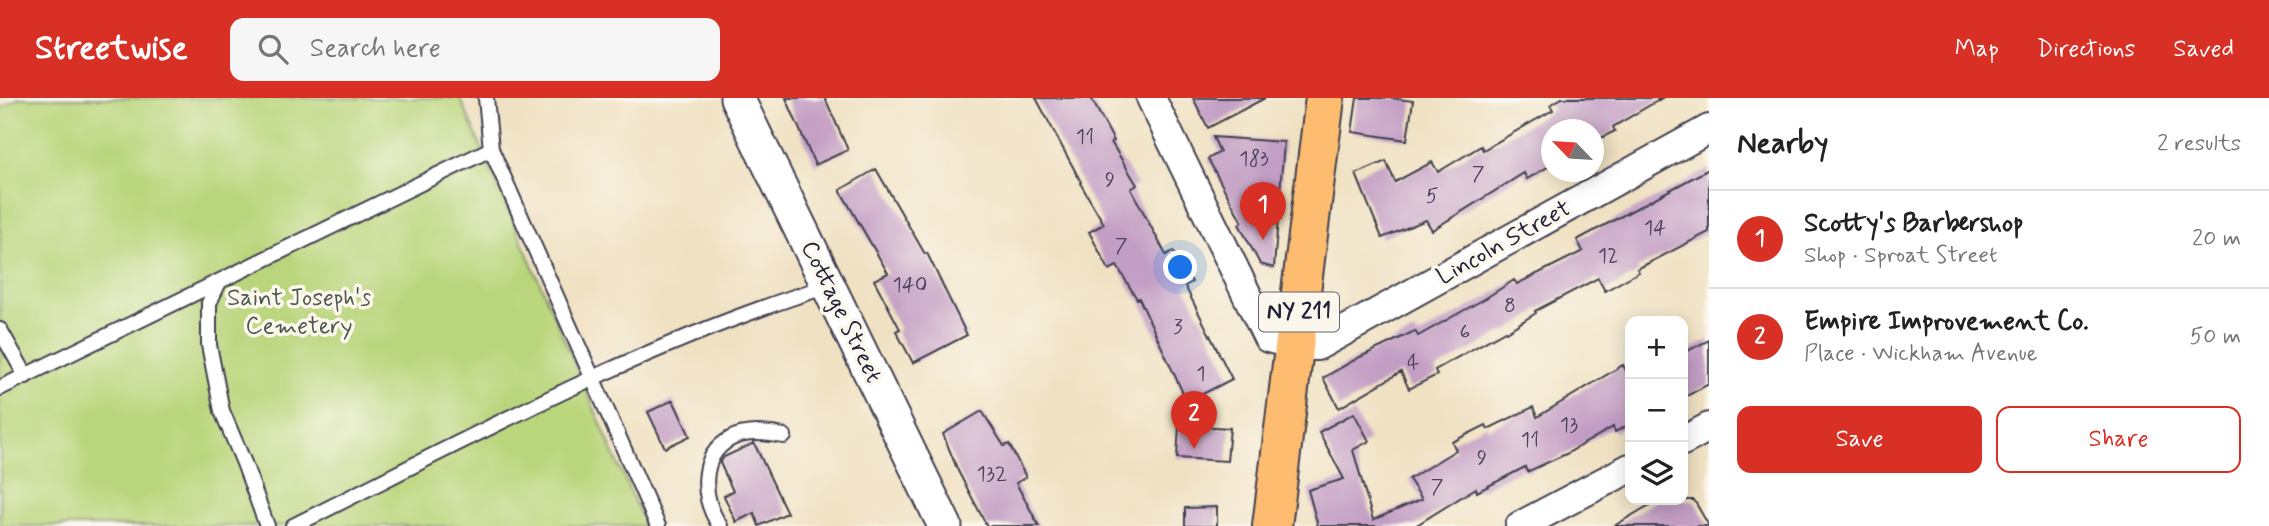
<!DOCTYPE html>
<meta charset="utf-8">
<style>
:root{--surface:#fff;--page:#f6f6f6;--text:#222;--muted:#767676;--line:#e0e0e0;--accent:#d93025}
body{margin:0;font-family:Mynerve,sans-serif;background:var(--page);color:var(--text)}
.controls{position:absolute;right:21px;bottom:21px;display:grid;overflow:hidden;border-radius:14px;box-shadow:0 4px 18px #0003}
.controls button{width:63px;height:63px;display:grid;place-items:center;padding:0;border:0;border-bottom:2px solid var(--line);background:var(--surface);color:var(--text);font:35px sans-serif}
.compass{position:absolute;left:1541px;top:21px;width:63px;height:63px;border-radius:50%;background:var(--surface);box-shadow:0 4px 18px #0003;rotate:295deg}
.you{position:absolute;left:1181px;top:170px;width:24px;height:24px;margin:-18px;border:5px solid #fff;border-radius:50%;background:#1a73e8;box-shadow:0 0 0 10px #1a73e833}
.badge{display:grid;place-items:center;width:46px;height:46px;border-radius:50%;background:var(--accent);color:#fff;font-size:23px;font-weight:700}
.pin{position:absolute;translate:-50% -58px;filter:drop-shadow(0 2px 4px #0008)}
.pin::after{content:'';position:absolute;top:37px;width:24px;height:21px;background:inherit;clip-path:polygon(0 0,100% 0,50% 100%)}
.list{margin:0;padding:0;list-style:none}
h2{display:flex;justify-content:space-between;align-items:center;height:91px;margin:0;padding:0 28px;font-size:30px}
h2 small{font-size:23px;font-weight:400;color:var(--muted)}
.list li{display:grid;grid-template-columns:46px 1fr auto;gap:21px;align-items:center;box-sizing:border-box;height:98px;padding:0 28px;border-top:2px solid var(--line)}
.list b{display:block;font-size:26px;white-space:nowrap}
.list p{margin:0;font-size:23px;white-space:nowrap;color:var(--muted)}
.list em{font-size:23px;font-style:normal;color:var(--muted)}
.actions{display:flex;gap:14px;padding:21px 28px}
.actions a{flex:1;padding:16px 0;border:2px solid var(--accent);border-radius:14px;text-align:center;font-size:24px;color:var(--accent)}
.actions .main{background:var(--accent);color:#fff}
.icon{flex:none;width:38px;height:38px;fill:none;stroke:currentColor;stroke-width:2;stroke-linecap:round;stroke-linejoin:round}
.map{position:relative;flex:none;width:1709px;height:428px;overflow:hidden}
header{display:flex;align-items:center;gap:42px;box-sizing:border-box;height:98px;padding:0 35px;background:var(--accent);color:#fff}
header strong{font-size:33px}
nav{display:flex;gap:38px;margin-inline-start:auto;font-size:24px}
.search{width:490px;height:63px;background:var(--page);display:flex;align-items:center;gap:18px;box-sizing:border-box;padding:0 24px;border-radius:14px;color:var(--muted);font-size:26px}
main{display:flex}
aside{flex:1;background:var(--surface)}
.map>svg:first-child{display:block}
</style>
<header>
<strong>Streetwise</strong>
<div class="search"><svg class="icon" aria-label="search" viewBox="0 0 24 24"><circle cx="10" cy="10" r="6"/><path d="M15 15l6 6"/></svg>Search here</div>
<nav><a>Map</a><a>Directions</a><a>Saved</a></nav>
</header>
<main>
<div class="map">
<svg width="1709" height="428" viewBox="0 0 1709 428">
<rect width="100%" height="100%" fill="#fbf7ec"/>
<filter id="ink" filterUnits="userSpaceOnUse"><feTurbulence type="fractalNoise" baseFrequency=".0143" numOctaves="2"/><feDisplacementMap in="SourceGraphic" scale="14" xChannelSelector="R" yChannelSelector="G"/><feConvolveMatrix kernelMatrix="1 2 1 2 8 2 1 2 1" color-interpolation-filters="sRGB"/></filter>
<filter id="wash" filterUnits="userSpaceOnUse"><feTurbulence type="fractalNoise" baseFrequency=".00686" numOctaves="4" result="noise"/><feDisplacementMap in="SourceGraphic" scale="28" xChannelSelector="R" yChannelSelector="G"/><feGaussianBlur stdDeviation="1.57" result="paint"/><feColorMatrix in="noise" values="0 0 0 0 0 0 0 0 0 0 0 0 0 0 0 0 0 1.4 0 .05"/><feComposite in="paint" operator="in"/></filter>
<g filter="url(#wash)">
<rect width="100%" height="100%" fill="#f0e1c2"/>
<path fill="#b9d67c" stroke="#6e7c5c" stroke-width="2" d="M19,0h441l185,428h-645v-417z"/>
<g id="blocks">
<path fill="#c29dc4" d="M786,0h39l23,52 -33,15z
M1036,0h55l23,43 -3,1 26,43 -6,4 35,66 7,-4 19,31 -7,4 47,93 -45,23 -48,-104 -2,1 -20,-33 -8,4 -20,-38 15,-8 -24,-41 1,-1z
M1193,0h72l-57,30z
M1357,0h33l23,3 -6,39 -55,-8z
M1562,0h100l-49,29 2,4 -22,11v-12h-42v35l-24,14 -3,-6 -92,57 -6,-10 -44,18 -26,-64 30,-13 9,21 37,-20 6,10 43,-26 2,4 70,-40 -3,-5z
M1213,39l71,5 -10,126 -14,-4 -21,-40 3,-2 -34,-63 12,-7z
M876,71l49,85 2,-1 40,82 -54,28 -17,-32 4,-2 -26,-49 14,-7 -48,-83z
M1709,71v63l-72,37 2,3 -34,19 -7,-13 -63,33 1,2 -30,19 -1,-1 -70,39 2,5 -28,14 -8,-17 -62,36 -16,-30 37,-21 55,-26 3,5 68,-38 28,-18 3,4 66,-33 -6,-11z
M1709,242v44l-26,14v-45z
M1623,267l7,13v46l-15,8 -2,-5 -47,27 -39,18 -2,-5 -48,25 -1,-4 -61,38h-97l-10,-36 36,-11 -25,-47 35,-19 15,28 -16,9 20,70 49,-21 -13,-20 47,-29 -4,-8 34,-17 2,4 45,-22 4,10z
M673,302l17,36 -25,12 -17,-36z
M982,313l22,35 5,-2 17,33 -10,6 23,43h-52l-29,-55 -15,-37z
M1179,327l51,3 -3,33 -50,-3z
M754,345l33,70 -28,13 -5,-13 -18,9 -12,-26 9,-5 -13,-28 4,-6z
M1658,402h36l15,26h-95z
M1217,409v19h-32v-18z"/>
</g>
</g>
<g filter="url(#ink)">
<use href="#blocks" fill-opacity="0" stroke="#413f4f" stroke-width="2"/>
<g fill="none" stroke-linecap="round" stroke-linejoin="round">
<defs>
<path id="service" d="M486,0l5,51 167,377
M219,184l-10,21v42l13,66 22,52 23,63
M0,232l26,46
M0,290l491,-239
M293,428c175,-87 348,-182 535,-240
M720,428c-18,-27 -22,-69 10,-87 16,-9 37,-6 54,-3"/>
<path id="minor" d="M1151,0l117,240 27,7 22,1 392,-217
M1683,343l26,-14
M1520,428l110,-58"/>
<path id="tertiary" d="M737,0l208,428"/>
<path id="primary" d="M1272,428l53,-428"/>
</defs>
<use href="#service" stroke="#413f4f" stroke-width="18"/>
<use href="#minor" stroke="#413f4f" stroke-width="32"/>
<use href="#tertiary" stroke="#413f4f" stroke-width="37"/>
<use href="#primary" stroke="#413f4f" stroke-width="42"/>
<use href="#service" stroke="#fff" stroke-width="14"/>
<use href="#minor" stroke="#fff" stroke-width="28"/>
<use href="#tertiary" stroke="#fff" stroke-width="33"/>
<use href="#primary" stroke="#febc70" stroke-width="38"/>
</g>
</g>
<g text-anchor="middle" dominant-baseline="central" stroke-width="7" stroke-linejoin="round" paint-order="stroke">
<g font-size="21" fill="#4a415d">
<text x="1085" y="39">11</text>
<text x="1254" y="61">183</text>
<text x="1478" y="76">7</text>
<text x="1110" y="82">9</text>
<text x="1432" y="98">5</text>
<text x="1655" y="130">14</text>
<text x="1121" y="148">7</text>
<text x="1608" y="158">12</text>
<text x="910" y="187">140</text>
<text x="1510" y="208">8</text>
<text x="1178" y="229">3</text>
<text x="1465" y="234">6</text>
<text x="1413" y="265">4</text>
<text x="1201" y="276">1</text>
<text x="1569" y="327">13</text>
<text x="1530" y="342">11</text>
<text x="1482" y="360">9</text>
<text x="992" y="376">132</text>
<text x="1437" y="389">7</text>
</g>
<rect fill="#fbf7ec" stroke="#636270" stroke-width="2" x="1259" y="194.5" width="80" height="39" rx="5"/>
<g font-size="23" font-weight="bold" fill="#22223b">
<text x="1299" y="214">NY 211</text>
</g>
<g font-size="24" fill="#22223b" stroke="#fbf7ec">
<text transform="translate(1504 145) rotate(-29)">Lincoln Street</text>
<text transform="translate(841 214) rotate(64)">Cottage Street</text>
</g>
<g font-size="24" fill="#4f584e" stroke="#fbf7ec">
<text x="299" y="200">Saint Joseph's<tspan x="299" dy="28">Cemetery</tspan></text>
</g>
</g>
</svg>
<div class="controls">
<button>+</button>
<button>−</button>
<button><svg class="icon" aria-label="layers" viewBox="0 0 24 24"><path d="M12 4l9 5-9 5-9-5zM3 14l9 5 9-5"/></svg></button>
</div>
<svg class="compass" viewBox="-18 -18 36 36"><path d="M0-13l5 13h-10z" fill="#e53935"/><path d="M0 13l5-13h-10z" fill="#767676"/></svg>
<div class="you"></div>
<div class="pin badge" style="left:1263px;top:142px">1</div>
<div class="pin badge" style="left:1194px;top:351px">2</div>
</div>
<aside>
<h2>Nearby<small>2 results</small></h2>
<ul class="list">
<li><span class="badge">1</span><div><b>Scotty's Barbershop</b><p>Shop · Sproat Street</p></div><em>20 m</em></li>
<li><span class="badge">2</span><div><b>Empire Improvement Co.</b><p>Place · Wickham Avenue</p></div><em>50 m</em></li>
</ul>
<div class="actions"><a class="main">Save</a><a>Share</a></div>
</aside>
</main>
